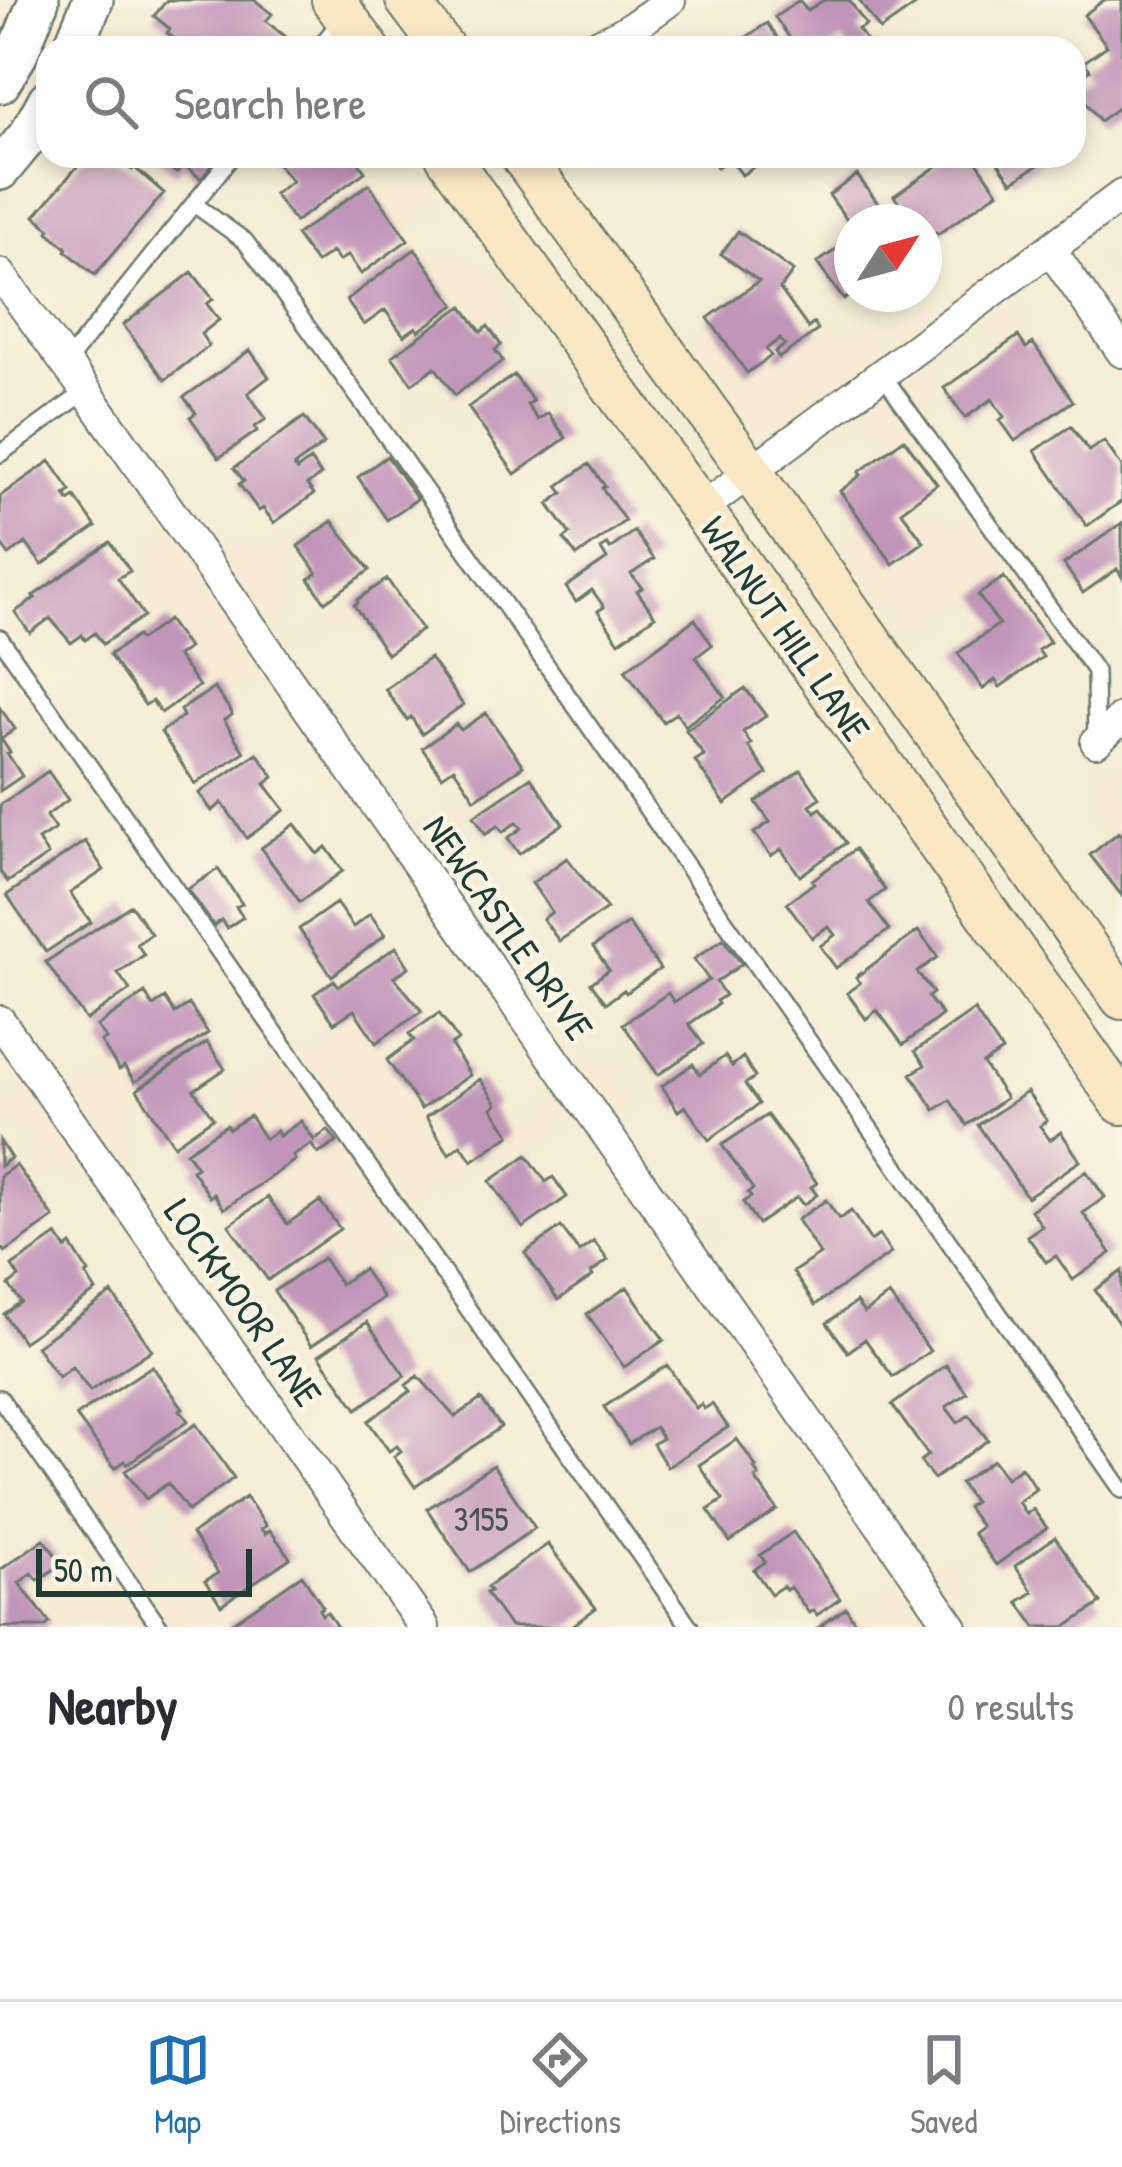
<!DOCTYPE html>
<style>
:root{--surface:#fff;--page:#f7f7f7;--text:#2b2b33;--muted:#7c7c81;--line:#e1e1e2;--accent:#1f6fb2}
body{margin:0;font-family:"Patrick Hand",sans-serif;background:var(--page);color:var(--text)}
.compass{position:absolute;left:834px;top:204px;width:108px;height:108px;border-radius:50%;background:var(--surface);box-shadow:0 6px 18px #0003;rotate:54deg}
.scale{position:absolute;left:36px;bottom:30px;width:216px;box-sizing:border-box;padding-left:12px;border:6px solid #1f3d34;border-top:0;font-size:33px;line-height:42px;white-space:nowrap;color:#1f3d34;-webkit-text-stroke:9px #fcf5e5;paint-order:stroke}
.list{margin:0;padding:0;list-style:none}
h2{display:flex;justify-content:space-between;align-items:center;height:156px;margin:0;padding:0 48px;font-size:51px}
h2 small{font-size:39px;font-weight:400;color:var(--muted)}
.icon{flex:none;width:66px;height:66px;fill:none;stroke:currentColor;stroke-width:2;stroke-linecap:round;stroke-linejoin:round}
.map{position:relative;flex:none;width:1122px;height:1627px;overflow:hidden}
.search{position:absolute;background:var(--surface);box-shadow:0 6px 18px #0003;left:36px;right:36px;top:36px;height:132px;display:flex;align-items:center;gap:30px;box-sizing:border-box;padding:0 42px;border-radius:36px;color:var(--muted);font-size:45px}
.sheet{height:372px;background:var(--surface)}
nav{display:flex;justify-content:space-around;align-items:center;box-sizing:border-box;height:168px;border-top:3px solid var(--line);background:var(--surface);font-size:33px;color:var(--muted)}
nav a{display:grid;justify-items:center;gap:6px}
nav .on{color:var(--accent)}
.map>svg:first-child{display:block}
</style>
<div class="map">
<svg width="1122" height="1627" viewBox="0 0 1122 1627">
<rect width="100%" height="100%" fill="#fcf5e5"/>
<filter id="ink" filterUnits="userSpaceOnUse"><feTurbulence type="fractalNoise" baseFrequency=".00833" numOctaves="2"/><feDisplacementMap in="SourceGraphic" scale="24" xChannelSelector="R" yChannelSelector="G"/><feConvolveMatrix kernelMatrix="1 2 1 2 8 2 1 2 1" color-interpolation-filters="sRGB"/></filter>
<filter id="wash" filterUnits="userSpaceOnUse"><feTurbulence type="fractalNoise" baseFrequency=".004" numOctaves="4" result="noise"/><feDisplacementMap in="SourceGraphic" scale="48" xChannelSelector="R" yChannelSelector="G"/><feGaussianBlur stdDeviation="2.7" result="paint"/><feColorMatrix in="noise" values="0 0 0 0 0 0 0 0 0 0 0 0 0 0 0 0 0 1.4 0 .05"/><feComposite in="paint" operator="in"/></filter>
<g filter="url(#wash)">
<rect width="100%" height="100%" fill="#f5ecd3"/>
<g id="blocks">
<path fill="#c195b9" d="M167,0h88l17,14 -6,7 20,16 -9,11h-91l-19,-15 3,-4 -16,-13z
M799,0l8,11 17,-11h25l17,25 -8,4 11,15 -6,4h-15l-6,-8 -11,8h-34l-22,-31z
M859,0h64l-43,30z
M1104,0h18v105l-22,16 -26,-35v-5l16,-11 -6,-8 23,-16 -23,-31z
M767,23l18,25h-43l-4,-5z
M86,156h26l20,14 2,-3 30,26 -69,82 -29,-24 1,-3 -19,-16 2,-3 -15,-13z
M155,156h65l-19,23 -17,-14 -8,8z
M271,156h83l11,16 -70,50 -21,-28 18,-13z
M709,156h60l-27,19 -12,-16 -13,8z
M928,156h45l25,36 -60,42 -2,-2 -12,8v-18h-12l-18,-26 42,-29z
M993,156h59l-40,26z
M857,175l31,42 3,5h-39v5l-23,-32z
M369,184l39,56 -47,34 -13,-19 -9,6 -7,-9 -16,11 -20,-28z
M738,231l55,40 -13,18 28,39 6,-5 4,7 -39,28 -4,-6 10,-7 -5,-6 -14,10 5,7 -24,17 -39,-55 51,-37 -38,-27z
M852,238v56l-8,6 -27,-37z
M415,249l40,56 -36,26 -3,-4 -12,9 -19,-26 -21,15 -18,-25z
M192,272l21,27 -6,5 12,16 -18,14 8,12 -44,34 -42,-55z
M462,306l19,26 7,-6 13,19 -6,5 8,11 -48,34 -20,-28 -23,17 -20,-28z
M1018,336l8,12 7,-5 40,58 -58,40 -15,-21 4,-3 -12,-18 -27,19 -21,-30z
M250,350l19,27 -21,16 18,26 -11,8 2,4 -38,27 -29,-41 6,-4 -12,-16z
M514,375l19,26 -6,4 11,15 10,-7 18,25 -51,36 -47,-67z
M304,417l20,27 -30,22 3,4 13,-10 11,15 -14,10 7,9 -40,29 -11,-15 -4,3 -20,-27 5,-3 -10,-13z
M1071,426l18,25 15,-10 18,26v34l-35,25 -52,-75z
M904,439l33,45 -36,27 23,31 -31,22 -53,-73 21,-16 -2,-3z
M387,456l30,43 -30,21 -29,-43z
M50,461l21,30 -6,4 4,6 6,-4 21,30 -54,38 -16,-22 -17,12 -9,-12v-47z
M589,464l16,22 -3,2 23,33 -48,35 -13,-17 6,-5 -22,-30 15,-11 -5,-7z
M332,521l38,49 -45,32 -16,-23 8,-6 -19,-27z
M1122,523v54l-5,-8 -34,24 -19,-29z
M634,531l20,28 -23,15 11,14 -5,3 18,25 -36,26 -21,-31 6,-4 -12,-17 -16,12 -10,-15 41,-28 -6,-10 6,-5 3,5z
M110,542l20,29 -12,7 26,38 -41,28 -8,-11 -10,7 -3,-5 -11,8 -21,-25 -20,15 -15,-21 20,-14 -2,-2z
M1004,577l46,65 -12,8 5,7 -43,30 -5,-7 -12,9 -25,-36 41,-29 -21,-29z
M387,579l35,51 -35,24 -33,-49 4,-3 -1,-2z
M695,619l17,26 -16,12 29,40 -40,29 -9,-13 -13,9 -38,-52z
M168,620l20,28 -11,8 22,30 -38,27 -9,-12 -7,4 -36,-50 28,-19 3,4z
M430,658l33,47 -41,29 -11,-17 -4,3 -22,-31z
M214,688l17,23 1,4 -8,5 20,32 -49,32 -34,-52 22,-16 -3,-6z
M745,688l21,28 -23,16 8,12 -3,2 19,28 -42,30 -30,-43 9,-6 -18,-25z
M0,708l15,21 -14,10 9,13 -3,1 15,23 -22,15z
M486,713l37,53 -48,33 -21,-31 -12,8 -20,-28 34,-24 5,6z
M257,753l17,24 -9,7 20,26 -38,28 -25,-35 -10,8 -13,-18z
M801,770l19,28 -10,7 5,7 6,-4 25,35 -46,33 -19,-27 -10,7 -17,-23 16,-11 -14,-20z
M48,771l20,29 -22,16 9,13 -17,11 10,15 -40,27 -8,-10v-67z
M531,777l32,47 -44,30 -11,-16 14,-10 -5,-6 -14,10 -5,-7 -12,9 -12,-18z
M295,824l22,30 9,-7 17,24 -43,31 -39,-54z
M1119,832l3,4v60l-32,-41z
M85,841l19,29 -34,23 21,29 -45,30 -39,-57z
M855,849l30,41 -16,12 20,28 -53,38 -16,-22 15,-11 -7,-9 -16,12 -25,-35 27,-20 -2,-3z
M567,858l40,51 -48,32 -16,-22 9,-7 -20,-29z
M218,869l24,35 -6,3 7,10 -16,11 -6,-8 -7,6 -26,-37z
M336,903l17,24 17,-13 15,21 -53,41 -33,-47z
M131,905l20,29 -14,10 7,11 -26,18 12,17 -44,30 -40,-58z
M628,923l32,46 -34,24 -2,-3 -18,13 -15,-20 18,-13 -16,-23z
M918,931l20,26 -21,15 16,21 -5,4 14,18 -39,30 -26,-35 -11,9 -19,-26 13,-10 -4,-6z
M723,939l19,25 -26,18 9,13 -9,6 2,3 -29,20 14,20 -45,31 -35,-51 45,-31 6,9 35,-22 -15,-21z
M396,947l13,20 -15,10 28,34 -46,32 -22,-33 -20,13 -20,-29 20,-14 5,6z
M145,993l8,13 12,-8 10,15 14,-9 19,29 -73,49 -11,-15 -5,3 -18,-28 5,-3 -9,-13z
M974,1010l28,41 -19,13 23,34 -39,27 -17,-25 -15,10 -24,-36 14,-9 -10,-14z
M439,1013l19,27 -7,5 19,30 -49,34 -34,-49 27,-20 -5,-6z
M207,1042l18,27 -31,21 19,28 -39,27 -37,-55z
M725,1056l7,10 11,-9 12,20 -10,7 14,20 -50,36 -24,-34 -7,5 -16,-25 31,-22 7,10z
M480,1079l17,25 -5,4 18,27 -38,26 -11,-16 -12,9 -23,-37z
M1027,1092l20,29 -7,5 10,14 11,-8 19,29 -53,36 -49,-72z
M767,1115l50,68 -6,4 6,8 -14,10 -6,-8 -39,27 -15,-22 8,-5 -3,-4 5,-4 -31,-44z
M250,1116l15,23 12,-8 2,5 22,-15 13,19 14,-10 9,12 -19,12 -7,-10 -18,12 2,4 -71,49 -10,-15 -4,3 -18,-27 5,-3 -11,-15 40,-27 3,4z
M0,1141l11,17 -11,8z
M527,1155l19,27 7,-5 14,20 -44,31 -33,-47z
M16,1165l38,53 -49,34 -5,-7v-69z
M1086,1171l19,26 -22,16 28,40 -38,27 -17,-24 -10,6 -19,-26 15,-10 -11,-16z
M268,1197l19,27 33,-23 20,28 -72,51 -39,-55z
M826,1200l13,19 12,-8 20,30 8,-6 12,18 -76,52 -22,-33 27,-18 -23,-34z
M561,1227l18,25 15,-11 14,19 -17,13 2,3 -35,24 -33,-47z
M57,1235l9,14 5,-4 18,28 -3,2 10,16 -73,51 -19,-28 17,-12 -12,-17 10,-8 -7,-11z
M323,1258l17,26 23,-15 20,29 -72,48 -37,-55z
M1122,1271v57l-27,-38z
M627,1287l37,53 -40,27 -37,-53z
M112,1293l40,57 -62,41 -18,-24 -14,10 -22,-31z
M889,1295l41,56 -37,26 -28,-38 -17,13 -21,-29 29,-21 8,11z
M367,1322l38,54 -48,33 -38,-54z
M667,1365l29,43 5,-4 3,5 8,-5 16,23 -61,40 -14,-23 9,-6 -7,-11 -26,17 -25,-37z
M946,1365l21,28 -21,14 12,16 11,-8 19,25 -54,39 -14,-18 8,-6 -36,-50z
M152,1366l31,42 -3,2 8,11 -61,43 -2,-3 -10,7 -39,-52z
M418,1376l37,41 26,-18 20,28 -86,60 -21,-31 7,-5 -4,-5 -8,5 -21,-30 43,-30 -5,-6z
M196,1424l38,54 -46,33 -20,-28 -22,16 -21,-28z
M737,1439l19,28 -2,1 5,8 -4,2 22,32 -47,32 -22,-32 15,-10 -24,-35z
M993,1460l13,18 15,-11 15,22 -18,13 8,12 7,-5 14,19 -51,37 -23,-32 8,-6 -14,-20 7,-5 -14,-19z
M493,1465l42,63 -65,44 -43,-63z
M246,1497l20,29 -5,3 4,5 5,-4 20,28 -69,47 -16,-24 13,-8 -26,-39z
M793,1532l47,67 -23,16 -3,-5 -5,3 -19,-26 -4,3 -3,-4 -12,8 -17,-24 11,-8 -5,-7z
M1055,1537l46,66 -35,24h-30l-18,-25 15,-10 -18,-26z
M44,1539l18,25 -24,16 -6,-7 -13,10 31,40 -6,4h-44v-57z
M548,1544l48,64 -25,19h-61l-24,-34 4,-2 -3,-4z
M302,1575l21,32 -4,3 3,5 5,-3 10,15h-111z
M846,1608l12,19h-39z"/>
</g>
</g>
<g filter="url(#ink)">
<use href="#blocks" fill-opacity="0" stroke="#6a7a6c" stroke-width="3"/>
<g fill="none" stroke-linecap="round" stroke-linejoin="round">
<defs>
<path id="service" d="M319,48l24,-30
M194,204l51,37 148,204 729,1045
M66,363l166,-207
M882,374l213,297 1,70
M0,454l86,-63
M0,638l690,989
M0,1398l160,229"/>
<path id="minor" d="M587,48c32,-10 56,-28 83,-48
M1050,249l72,103
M0,274l86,117 866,1236
M701,509l421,-314
M1096,742l26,-24
M0,1021l424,606"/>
<path id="tertiary" d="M73,48l20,-48
M0,83l17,-28 22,-55
M0,170l29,-35 19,-35"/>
<path id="secondary" d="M333,0l35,48
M407,0l36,48
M447,156l254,353 421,594
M522,156l229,316 371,526"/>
</defs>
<use href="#service" stroke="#6a7a6c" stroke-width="20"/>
<use href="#minor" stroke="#6a7a6c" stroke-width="34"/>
<use href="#tertiary" stroke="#6a7a6c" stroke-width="44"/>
<use href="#secondary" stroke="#6a7a6c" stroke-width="46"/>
<use href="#service" stroke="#fff" stroke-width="15"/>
<use href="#minor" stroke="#fff" stroke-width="30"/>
<use href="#tertiary" stroke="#fff" stroke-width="39"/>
<use href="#secondary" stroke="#fae7c3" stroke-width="42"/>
</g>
</g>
<g text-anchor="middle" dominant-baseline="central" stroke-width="9" stroke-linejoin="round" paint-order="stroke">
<g font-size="33" fill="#485355">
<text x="481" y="1519">3155</text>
</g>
<g font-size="39" fill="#1f3d34" stroke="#fcf5e5">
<text transform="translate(786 628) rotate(55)">WALNUT HILL LANE</text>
<text transform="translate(509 927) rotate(55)">NEWCASTLE DRIVE</text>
<text transform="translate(244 1302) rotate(55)">LOCKMOOR LANE</text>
</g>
</g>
</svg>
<svg class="compass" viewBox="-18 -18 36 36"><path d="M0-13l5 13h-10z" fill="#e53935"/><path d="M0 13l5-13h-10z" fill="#7c7c81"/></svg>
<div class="scale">50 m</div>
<div class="search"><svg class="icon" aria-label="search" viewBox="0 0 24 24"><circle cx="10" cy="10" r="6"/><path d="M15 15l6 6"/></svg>Search here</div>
</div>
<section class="sheet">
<h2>Nearby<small>0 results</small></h2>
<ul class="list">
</ul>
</section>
<nav>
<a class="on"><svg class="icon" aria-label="map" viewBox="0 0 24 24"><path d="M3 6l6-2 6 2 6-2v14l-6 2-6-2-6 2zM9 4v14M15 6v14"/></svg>Map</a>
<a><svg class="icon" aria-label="directions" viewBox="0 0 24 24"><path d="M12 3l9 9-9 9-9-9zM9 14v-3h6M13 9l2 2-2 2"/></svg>Directions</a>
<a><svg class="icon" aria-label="saved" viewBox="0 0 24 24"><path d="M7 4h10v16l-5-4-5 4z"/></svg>Saved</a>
</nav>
